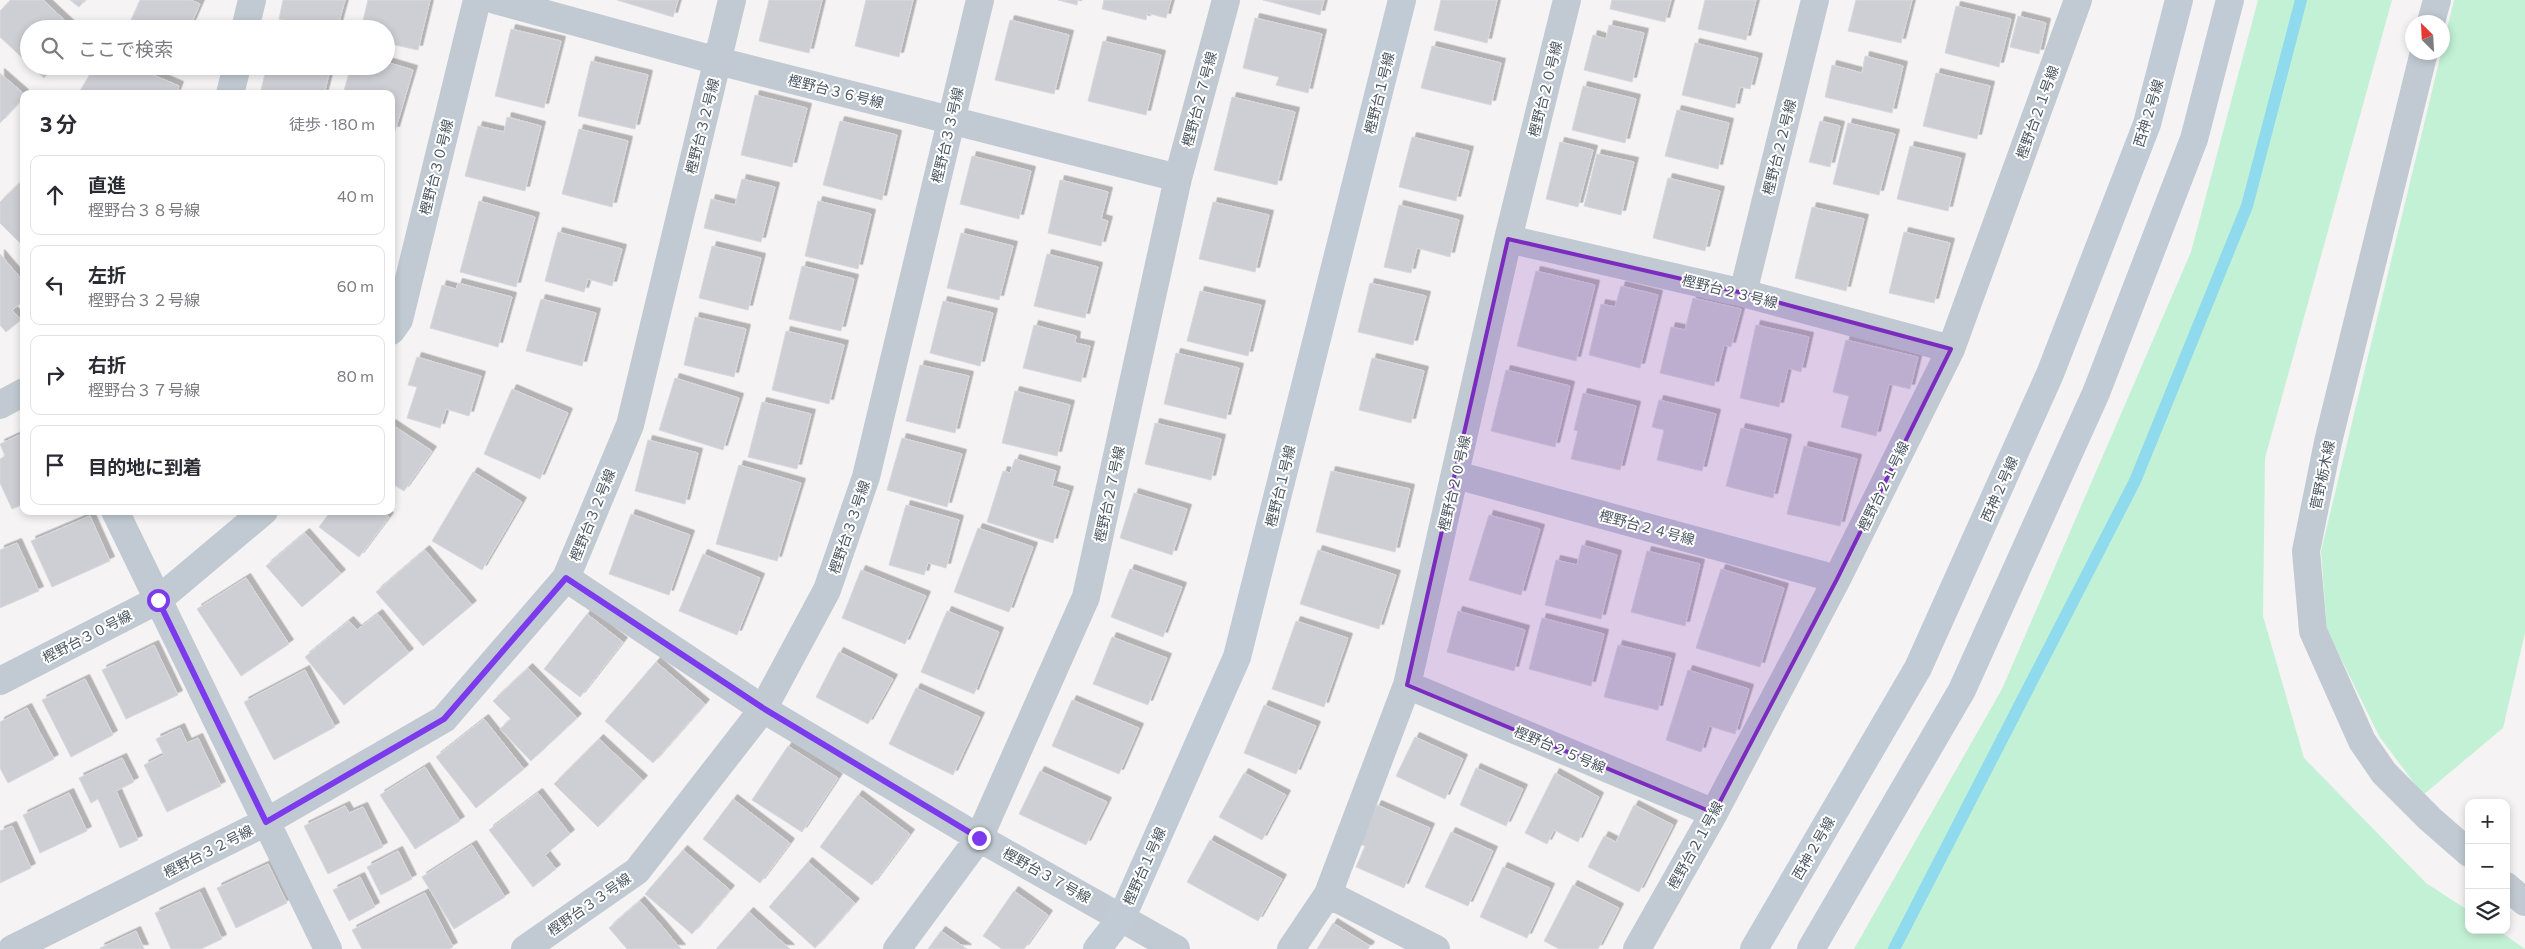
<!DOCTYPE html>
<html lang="ja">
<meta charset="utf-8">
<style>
:root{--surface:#fff;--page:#f2f2f3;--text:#2b2b33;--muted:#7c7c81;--line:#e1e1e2}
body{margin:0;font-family:Commissioner,"Noto Sans JP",sans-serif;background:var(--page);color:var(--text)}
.controls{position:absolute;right:15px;bottom:15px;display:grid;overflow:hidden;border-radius:10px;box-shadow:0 2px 8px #0003}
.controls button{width:45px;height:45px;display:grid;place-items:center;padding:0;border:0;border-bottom:1px solid var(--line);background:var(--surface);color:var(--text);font:25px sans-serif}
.compass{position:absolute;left:2405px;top:15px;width:45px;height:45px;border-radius:50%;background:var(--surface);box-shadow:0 2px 8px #0003;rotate:336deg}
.stop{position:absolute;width:15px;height:15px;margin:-11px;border:4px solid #7c3aed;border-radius:50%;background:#fff}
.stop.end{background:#7c3aed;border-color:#fff;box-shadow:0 1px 5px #0008}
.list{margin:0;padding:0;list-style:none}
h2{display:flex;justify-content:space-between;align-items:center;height:65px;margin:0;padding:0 20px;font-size:21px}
h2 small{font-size:16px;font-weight:400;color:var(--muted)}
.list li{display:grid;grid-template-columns:32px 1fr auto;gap:15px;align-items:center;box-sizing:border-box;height:80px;margin:0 10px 10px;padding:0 10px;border:1px solid var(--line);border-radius:10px}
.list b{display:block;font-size:19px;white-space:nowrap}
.list p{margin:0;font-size:16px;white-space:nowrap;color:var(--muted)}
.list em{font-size:16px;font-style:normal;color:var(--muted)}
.icon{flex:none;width:28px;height:28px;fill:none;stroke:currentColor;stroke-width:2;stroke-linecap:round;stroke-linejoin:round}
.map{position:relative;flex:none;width:2525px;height:949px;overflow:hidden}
.search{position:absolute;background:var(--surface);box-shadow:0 2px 8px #0003;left:20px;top:20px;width:375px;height:55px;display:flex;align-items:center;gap:12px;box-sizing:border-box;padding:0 18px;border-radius:28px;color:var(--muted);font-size:19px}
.panel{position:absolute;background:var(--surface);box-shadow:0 2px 8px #0003;left:20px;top:90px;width:375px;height:425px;border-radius:10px}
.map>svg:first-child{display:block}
</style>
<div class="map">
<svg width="2525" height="949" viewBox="0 0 2525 949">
<defs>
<filter id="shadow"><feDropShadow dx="4.5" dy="-4.5" stdDeviation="0" flood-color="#0004"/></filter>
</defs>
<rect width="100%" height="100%" fill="#f5f3f3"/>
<path fill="#c3f1d5" d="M2258,0h134l-127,458 -2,158 41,142 122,125 43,28v19h29l27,19h-671l148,-260 189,-437z
M2454,0h71v633l-22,95 -80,67 -44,-59 -52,-106 -6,-79z"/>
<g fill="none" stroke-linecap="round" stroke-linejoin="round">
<path stroke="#90daee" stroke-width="12" d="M1894,949l241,-468 112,-275 54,-206"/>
</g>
<path fill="#cdcfd5" stroke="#d7d9de" filter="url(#shadow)" d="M11,0h32l31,29h-45v35l-29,-27v-26z
M70,0h15l-6,7z
M140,0h51l9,4 -11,25h-62z
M283,0h62l-8,29h-19l-39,-10z
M368,0h62l-12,50 -32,-7v-14h-25z
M617,0h61l-5,17z
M769,0h53l-13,53 -50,-12z
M866,0h47l-14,57 -44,-11z
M1058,0h20l-1,5z
M1104,0h67l-5,18 -19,-5 -1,7 -44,-11z
M1263,0h61l-4,15z
M1441,0h56l-10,43 -53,-13z
M1612,0h59l-6,22 -55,-13z
M1705,0h51l-10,40 -48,-11z
M1856,0h56l-11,43 -53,-12z
M1956,6l55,13 -12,48 -54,-14z
M2018,16l28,7 -7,31 -29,-7z
M1255,18l67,16 -14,59 -32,-8 3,-8 -36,-9z
M1010,20l59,15 -15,59 -59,-14z
M1609,25l35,8 -12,49 -48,-12 9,-35 13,4z
M511,29l50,12 -17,67 -49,-12z
M1103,41l58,14 -15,60 -58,-14z
M1695,43l63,15 -8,31 -10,-2 -5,21 -53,-13z
M1432,46l69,17 -10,42 -70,-17z
M1865,56l38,10 -11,47 -67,-16 7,-32 30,8z
M591,61l57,14 -13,54 -57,-13z
M386,62l27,8 -18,61 -4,-1v-36h-48l8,-28h35z
M31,66h24l-11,12z
M95,66h37l47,20 -3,8h-98z
M267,66h64l-7,28h-64z
M0,73l24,21v3l-24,26z
M1936,73l54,13 -13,53 -54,-13z
M1583,86l53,13 -11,44 -53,-13z
M755,95l52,13 -15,59 -51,-12z
M1232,97l63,15 -18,73 -63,-15z
M1677,110l52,13 -11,46 -53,-13z
M507,117l34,9 -16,65 -60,-15 13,-50 26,6z
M840,121l57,14 -15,65 -59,-15z
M1820,121l20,5 -10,41 -21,-5z
M1848,123l47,11 -16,61 -46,-11z
M579,129l49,12 -16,66 -50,-13z
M1412,137l57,14 -13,50 -57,-14z
M1560,142l33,8 -15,57 -32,-8z
M1910,146l51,12 -13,53 -51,-12z
M1597,154l37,8 -13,53 -37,-9z
M972,156l59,15 -12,48 -59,-15z
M1668,178l52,13 -15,60 -52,-13z
M24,179v68l-24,-24v-21z
M742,179l33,8 -14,55 -57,-14 7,-29 24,6z
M1060,180l48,12 -7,27 7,2 -7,25 -53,-13z
M479,201l56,16 -19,70 -56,-15z
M818,201l53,13 -13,55 -53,-13z
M1213,202l56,13 -14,57 -56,-13z
M1399,205l60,15 -9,37 -33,-9 -6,25 -27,-6z
M1812,207l52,12 -18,72 -51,-13z
M558,232l64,17 -10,37 -24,-7 -4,13 -39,-11z
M1904,232l46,11 -16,60 -45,-10z
M961,233l52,13 -14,54 -52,-12z
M712,246l49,12 -13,52 -49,-12z
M0,254l24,28v19l-12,9 9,10 -15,12 -6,-7z
M1047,254l51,13 -13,51 -51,-12z
M802,266l52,13 -13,52 -52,-12z
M1536,271l59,14 -19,76 -59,-15z
M458,283l54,14 -14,50 -68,-19 12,-43 14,4z
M1370,283l56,13 -13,49 -55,-13z
M1621,286l37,9 -18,73 -51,-13 12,-51 14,3z
M1200,291l61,14 -13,51 -61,-15z
M1693,298l48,11 -10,38 -7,-2 -10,41 -54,-13 11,-46 14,3z
M541,299l55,14 -14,53 -56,-15z
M943,301l50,12 -13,53 -50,-13z
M695,317l51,12 -12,48 -50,-12z
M1034,325l42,11 -1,7 15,3 -9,36 -58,-14z
M1756,325l53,12 -8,35 -13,-4 -9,39 -39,-9z
M786,331l58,14 -15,59 -57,-14z
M1846,340l72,17 -8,32 -21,-5 -13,52 -35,-9 8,-31 -16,-4z
M1176,353l63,15 -13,51 -62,-15z
M417,357l64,19 -12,40 -23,-7 -6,19 -33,-10 10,-31 -9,-2z
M1372,358l52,13 -13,52 -52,-13z
M920,365l49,11 -14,57 -49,-12z
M1506,370l64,16 -15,61 -64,-16z
M675,378l64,20 -16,52 -64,-20z
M512,389l56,24 -28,66 -56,-25z
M1015,391l55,14 -13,51 -55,-13z
M1583,393l53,13 -16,64 -49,-11 7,-28 -4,-1z
M1659,400l57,14 -14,57 -45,-11 7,-30 -12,-3z
M762,402l49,12 -14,55 -49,-12z
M1155,423l66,16 -10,41 -66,-16z
M391,424l41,27 -28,40 -13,-8z
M1741,428l46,11 -14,59 -47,-12z
M24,433v71l-12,5 -12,-26v-24l5,-3 -5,-12z
M902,438l60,16 -15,53 -60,-17z
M648,440l50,13 -13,51 -50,-13z
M1804,446l53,13 -17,67 -53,-12z
M1015,459l41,12 -4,15 17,5 -16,52 -66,-21 16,-51 7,2z
M739,465l62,18 -24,78 -61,-17z
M1331,471l79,18 -15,63 -79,-20z
M473,472l49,30 -40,68 -50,-29z
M1134,493l53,16 -15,46 -52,-17z
M906,505l53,15 -13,48 -18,-5 -4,12 -35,-10z
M331,511h50l8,6 -30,40 -40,-30z
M631,514l59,21 -21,60 -60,-21z
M1489,515l51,14 -19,66 -52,-15z
M90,516l20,45 -58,26 -21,-46z
M978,528l55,19 -24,65 -55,-20z
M305,533l36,41 -39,33 -36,-41z
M17,543l22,48 -39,17v-58z
M1582,545l35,10 -16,64 -56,-14 11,-45 21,5z
M425,550l47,55 -49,41 -47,-54z
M1318,550l78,25 -17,54 -79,-25z
M1647,551l53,13 -15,62 -54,-14z
M703,554l57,24 -23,57 -58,-24z
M1130,569l52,18 -19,50 -52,-20z
M1721,569l63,19 -24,79 -64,-19z
M861,570l65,26 -21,48 -63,-26z
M246,578l43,66 -48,32 -44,-67z
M947,611l52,21 -25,62 -53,-22z
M1458,611l67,19 -11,41 -67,-19z
M378,614l31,39 -65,52 -39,-48 44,-36 8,9z
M587,614l36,28 -43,55 -36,-28z
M1542,618l62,16 -13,52 -62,-17z
M1296,621l52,17 -24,69 -52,-18z
M1112,637l55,21 -19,47 -55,-21z
M154,645l24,50 -52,24 -24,-49z
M1618,645l53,13 -13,52 -54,-13z
M839,652l54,27 -25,45 -52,-27z
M656,662l49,42 -52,59 -48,-42z
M528,668l49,50 -46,43 -31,-32 11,-10 -18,-18z
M305,670l30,57 -61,33 -30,-58z
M1688,670l61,19 -14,45 -26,-8 -8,26 -35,-12z
M85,679l28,56 -42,22 -29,-57z
M916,688l64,29 -27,58 -64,-31z
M1072,700l67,28 -20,46 -67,-28z
M1264,705l52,21 -20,48 -52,-21z
M27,708l27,51 -46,24 -8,-15v-46z
M484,719l40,50 -48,39 -40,-51z
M180,728l7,15 11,-5 23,48 -54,26 -23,-47 20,-10 -8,-16z
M1415,737l48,22 -18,40 -49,-23z
M599,739l44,41 -45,47 -44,-43z
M788,746l50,32 -36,54 -50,-32z
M122,758l12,24 -18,9 22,49 -18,8 -22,-49 -7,4 -12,-25z
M425,767l35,54 -45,28 -35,-54z
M1476,768l47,21 -17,37 -46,-21z
M1040,771l67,31 -21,43 -67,-31z
M1244,773l42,22 -24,45 -43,-23z
M1555,773l44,24 -21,45 -24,-12 -7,14 -22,-11z
M69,793l18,38 -47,22 -17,-38z
M538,793l32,41 -25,21 11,14 -23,18 -44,-57z
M858,795l52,39 -38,51 -52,-38z
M733,799l57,44 -30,40 -57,-44z
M1377,805l53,23 -26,60 -48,-21 9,-21 -6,-2z
M1634,805l39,20 -34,67 -51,-25 16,-31 12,6z
M345,806l4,7 14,-6 20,40 -55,27 -24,-48z
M12,826l19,42 -31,15v-52z
M1451,832l42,19 -25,55 -43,-19z
M1210,840l72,39 -24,42 -71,-39z
M472,845l33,52 -51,32 -32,-52z
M683,850l47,40 -38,44 -47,-40z
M398,851l14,28 -31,16 -14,-28z
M808,862l47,41 -40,45 -46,-41z
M268,864l19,39 -51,25 -19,-40z
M1503,867l47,21 -23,50 -47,-21z
M360,877l15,30 -26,14 -16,-31z
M1573,885l46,23 -21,41h-39l-15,-8z
M1014,891l34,24 -24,34h-22l-19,-13z
M200,892l22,47 -21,10h-30l-16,-36z
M425,893l28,54 -4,2h-87l-10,-19z
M640,901l22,25 19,23h-54l-18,-21z
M749,912l41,37h-74z
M1333,923l37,23 -2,3h-51z
M136,931l8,18h-44v-1z
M941,931l26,18h-39z"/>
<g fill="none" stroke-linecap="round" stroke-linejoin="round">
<path stroke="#c1cad2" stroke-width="28" d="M495,0l223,61 460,117
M2431,22l6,-22
M245,29l7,-29
M2424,52l-96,390 -22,109 7,80 49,110 22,32 46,46 39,34
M230,94l7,-28
M1508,239l235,54 208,56
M1743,293l72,-293
M391,331l8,-11 78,-320
M0,405l24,-13
M1456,475l381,104
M115,511l213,438
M566,578l197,131 216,129 197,111
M0,681l158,-81 106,-89
M1407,685l307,128
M2506,886l19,16
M1328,894l108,55
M12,949l254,-127 178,-103 122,-141 64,-153 102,-425
M525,949l112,-78 126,-162 64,-119 39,-113 114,-477
M897,949l82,-111 107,-241 92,-419 48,-178
M1291,949l37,-55 79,-209 101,-446 59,-239
M1637,949l77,-136 123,-234 114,-230 127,-349"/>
<path stroke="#c1cbd6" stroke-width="28" d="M1097,949l25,-32 115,-260 165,-657
M1754,949l164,-281 132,-294 97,-250 32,-124
M1811,949l151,-259 134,-297 98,-254 36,-139"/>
</g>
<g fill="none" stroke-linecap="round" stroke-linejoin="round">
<path stroke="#7c3aed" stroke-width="6" d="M158,600l108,222 178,-103 122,-141 197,130 216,130"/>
</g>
<path fill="#7b2cbf" fill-opacity="0.2" stroke="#7b2cbf" stroke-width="4" stroke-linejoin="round" d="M1508,239l235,54 208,56 -114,230 -123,234 -307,-128z"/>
<g text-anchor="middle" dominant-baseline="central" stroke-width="4" stroke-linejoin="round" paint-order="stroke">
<g font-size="14" fill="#4a5661" stroke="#fff">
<text transform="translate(1545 89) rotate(-76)">樫野台２０号線</text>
<text transform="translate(836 91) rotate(14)">樫野台３６号線</text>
<text transform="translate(1379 93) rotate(-76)">樫野台１号線</text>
<text transform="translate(1199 99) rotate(-75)">樫野台２７号線</text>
<text transform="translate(2037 112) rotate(-70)">樫野台２１号線</text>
<text transform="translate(2148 113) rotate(-73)">西神２号線</text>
<text transform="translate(702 126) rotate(-76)">樫野台３２号線</text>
<text transform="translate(947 135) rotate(-77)">樫野台３３号線</text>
<text transform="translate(1779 147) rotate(-76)">樫野台２２号線</text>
<text transform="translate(436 167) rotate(-76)">樫野台３０号線</text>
<text transform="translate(1730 291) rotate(14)">樫野台２３号線</text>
<text transform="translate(2322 475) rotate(-78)">菅野栃木線</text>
<text transform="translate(1454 483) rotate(-77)">樫野台２０号線</text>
<text transform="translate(1280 486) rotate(-76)">樫野台１号線</text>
<text transform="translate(1883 486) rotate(-64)">樫野台２１号線</text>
<text transform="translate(1999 489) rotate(-66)">西神２号線</text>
<text transform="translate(1109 494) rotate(-78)">樫野台２７号線</text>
<text transform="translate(592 515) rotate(-68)">樫野台３２号線</text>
<text transform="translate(849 527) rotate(-71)">樫野台３３号線</text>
<text transform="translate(1647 527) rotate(15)">樫野台２４号線</text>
<text transform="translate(87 636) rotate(-27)">樫野台３０号線</text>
<text transform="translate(1560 749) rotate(23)">樫野台２５号線</text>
<text transform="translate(1695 845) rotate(-61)">樫野台２１号線</text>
<text transform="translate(1813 848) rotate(-60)">西神２号線</text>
<text transform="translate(208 851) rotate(-27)">樫野台３２号線</text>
<text transform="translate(1144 866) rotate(-66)">樫野台１号線</text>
<text transform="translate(1047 875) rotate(29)">樫野台３７号線</text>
<text transform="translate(589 904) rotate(-35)">樫野台３３号線</text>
</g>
</g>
</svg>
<div class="controls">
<button>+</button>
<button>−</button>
<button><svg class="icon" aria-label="layers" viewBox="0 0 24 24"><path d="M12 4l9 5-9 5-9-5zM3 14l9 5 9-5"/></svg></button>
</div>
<svg class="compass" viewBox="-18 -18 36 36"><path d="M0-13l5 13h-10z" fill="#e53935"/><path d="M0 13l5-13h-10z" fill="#7c7c81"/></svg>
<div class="stop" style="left:158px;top:600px"></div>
<div class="stop end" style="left:979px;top:838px"></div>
<div class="search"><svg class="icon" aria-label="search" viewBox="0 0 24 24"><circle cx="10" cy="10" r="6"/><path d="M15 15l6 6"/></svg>ここで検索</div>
<section class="panel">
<h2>3 分<small>徒歩 · 180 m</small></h2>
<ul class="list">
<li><svg class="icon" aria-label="ahead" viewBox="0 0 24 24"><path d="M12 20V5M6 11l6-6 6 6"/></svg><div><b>直進</b><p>樫野台３８号線</p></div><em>40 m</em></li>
<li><svg class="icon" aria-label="left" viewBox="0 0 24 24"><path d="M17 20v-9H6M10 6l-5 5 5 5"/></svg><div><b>左折</b><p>樫野台３２号線</p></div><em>60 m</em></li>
<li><svg class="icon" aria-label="right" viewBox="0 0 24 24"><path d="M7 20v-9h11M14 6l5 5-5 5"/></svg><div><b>右折</b><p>樫野台３７号線</p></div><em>80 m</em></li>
<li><svg class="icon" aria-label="arrive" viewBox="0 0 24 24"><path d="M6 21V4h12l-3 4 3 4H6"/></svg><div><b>目的地に到着</b></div></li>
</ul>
</section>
</div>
